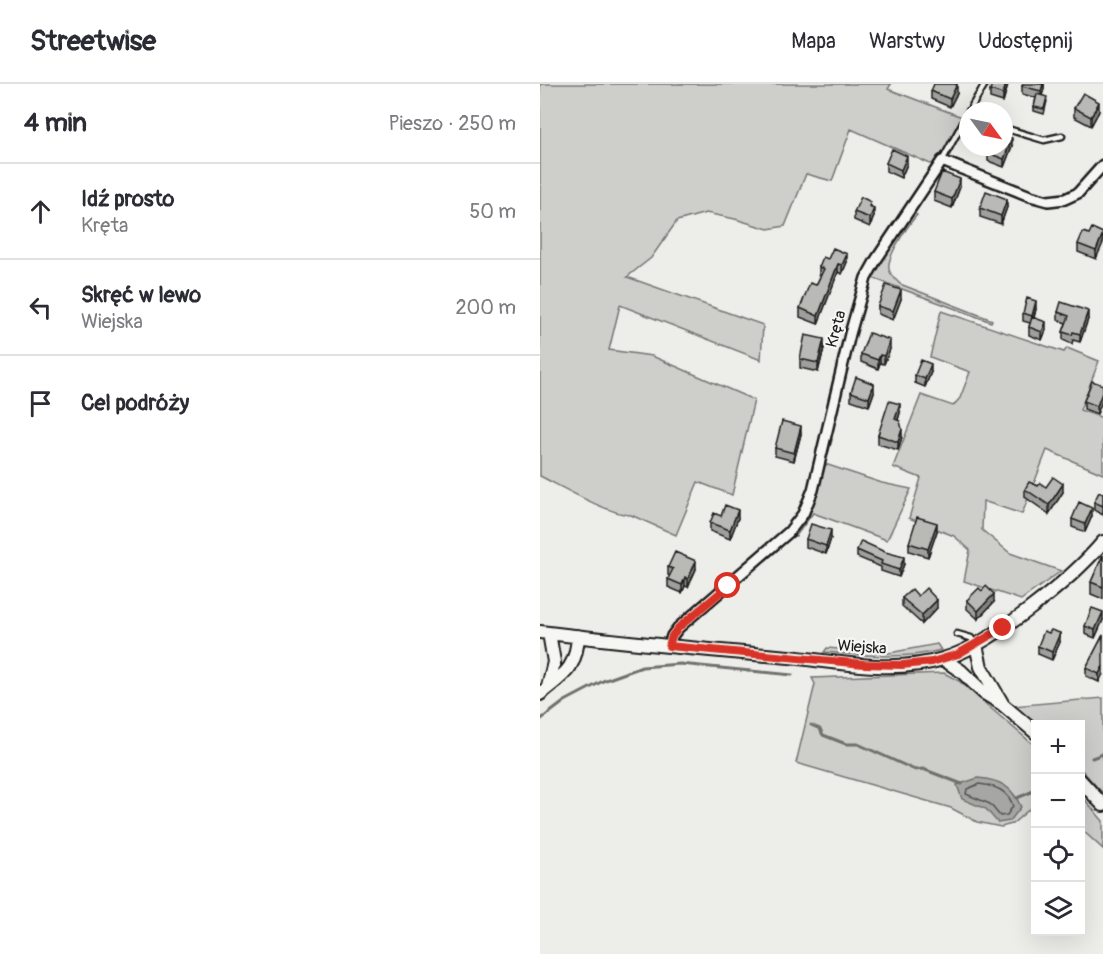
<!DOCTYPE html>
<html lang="pl">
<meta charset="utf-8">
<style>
:root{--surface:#fff;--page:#f2f2f3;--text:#2b2b33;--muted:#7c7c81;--line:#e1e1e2}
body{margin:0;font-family:Pangolin,sans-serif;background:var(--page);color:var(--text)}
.controls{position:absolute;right:18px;bottom:18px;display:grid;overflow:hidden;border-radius:0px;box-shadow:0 6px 24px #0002}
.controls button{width:54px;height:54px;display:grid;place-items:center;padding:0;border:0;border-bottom:2px solid var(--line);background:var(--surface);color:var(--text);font:30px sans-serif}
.compass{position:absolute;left:419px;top:18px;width:54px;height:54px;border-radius:50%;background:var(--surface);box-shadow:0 6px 24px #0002;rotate:123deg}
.stop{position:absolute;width:18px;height:18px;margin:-14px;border:4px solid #d93025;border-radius:50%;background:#fff}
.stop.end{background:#d93025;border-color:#fff;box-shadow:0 2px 6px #0008}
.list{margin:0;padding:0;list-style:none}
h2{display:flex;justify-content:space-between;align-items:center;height:78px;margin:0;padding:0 24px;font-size:26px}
h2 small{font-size:20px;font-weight:400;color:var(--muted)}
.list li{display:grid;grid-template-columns:39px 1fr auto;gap:18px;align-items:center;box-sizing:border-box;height:96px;padding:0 24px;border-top:2px solid var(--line)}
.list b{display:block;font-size:22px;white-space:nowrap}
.list p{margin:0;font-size:20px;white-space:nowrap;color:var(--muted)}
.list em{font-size:20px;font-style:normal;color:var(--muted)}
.icon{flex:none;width:33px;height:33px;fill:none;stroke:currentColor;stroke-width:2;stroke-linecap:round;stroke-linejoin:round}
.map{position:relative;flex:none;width:563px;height:870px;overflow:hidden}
header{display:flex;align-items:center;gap:36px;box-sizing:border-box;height:84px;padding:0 30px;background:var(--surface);border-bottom:2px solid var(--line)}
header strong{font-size:28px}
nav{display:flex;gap:33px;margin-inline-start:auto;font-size:21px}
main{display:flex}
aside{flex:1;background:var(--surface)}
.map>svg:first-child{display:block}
</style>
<header>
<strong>Streetwise</strong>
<nav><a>Mapa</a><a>Warstwy</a><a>Udostępnij</a></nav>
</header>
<main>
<aside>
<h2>4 min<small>Pieszo · 250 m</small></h2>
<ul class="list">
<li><svg class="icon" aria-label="ahead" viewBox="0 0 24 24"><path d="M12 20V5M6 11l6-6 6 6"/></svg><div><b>Idź prosto</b><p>Kręta</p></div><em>50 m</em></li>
<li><svg class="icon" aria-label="left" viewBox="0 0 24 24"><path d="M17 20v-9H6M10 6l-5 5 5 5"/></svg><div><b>Skręć w lewo</b><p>Wiejska</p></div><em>200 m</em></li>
<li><svg class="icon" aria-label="arrive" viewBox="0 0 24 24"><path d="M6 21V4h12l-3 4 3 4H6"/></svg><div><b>Cel podróży</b></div></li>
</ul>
</aside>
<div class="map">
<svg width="563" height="870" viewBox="0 0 563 870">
<rect width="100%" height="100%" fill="#edede9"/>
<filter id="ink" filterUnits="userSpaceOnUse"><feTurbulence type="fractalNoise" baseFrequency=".0167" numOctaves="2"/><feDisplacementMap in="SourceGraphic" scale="12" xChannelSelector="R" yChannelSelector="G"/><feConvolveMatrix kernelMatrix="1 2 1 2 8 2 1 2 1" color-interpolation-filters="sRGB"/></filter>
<g filter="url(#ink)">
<path fill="#cececb" stroke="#757574" stroke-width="1.5" d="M0,0h351l-3,5 74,28 -27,49 -84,-37 -19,52 -26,-7 -21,52 -17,3 -33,-10 -29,-6 -29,8 -26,37 -24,19 136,48 -2,35 -141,-55 -11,45 43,6 102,44 -22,95 -34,-13 -22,53 -45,-20c-23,-1 -69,-28 -91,-39z
M372,129l5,2c-8,9 -31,42 -28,54 1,6 7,11 11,15l92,36 -1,2 -121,-45z
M401,227l123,41 3,-4 32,13 -19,49 23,8v56l-56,-24 -25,64 -39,-13 -1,29 28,23 51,18 -40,29 -57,-19 6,-31 -16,-14 -45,-18 12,-40 -28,-11 28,-72 32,11 7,-8 10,-26 -40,-15z
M292,356l-7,24 57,19 29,6 -24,51 -74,-27 -17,23h-6l38,-94z
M397,560l4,6c-39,10 -77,5 -117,2l3,-4 62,5z
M404,589l15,8 76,65v61h-3l-20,17 -11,3 -24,-5 -26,-14 -155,-45 19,-79 -3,-6z
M563,614v96l-22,-25 -1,-45h-44l-1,2 -23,-20z
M541,711l22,26v28l-22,-20z"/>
<path fill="#a6a6a3" stroke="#6f6f6d" stroke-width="1.5" d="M438,694c22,2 34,8 43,29l-11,14 -12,2 -12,-14 -24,-10 -5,-14z"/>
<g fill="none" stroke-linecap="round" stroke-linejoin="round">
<path stroke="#535352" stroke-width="1.5" d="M439,700c16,2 29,6 34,22l-6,9 -7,1 -10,-12 -24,-10 1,-5z"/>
<path stroke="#6f6f6d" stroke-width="3" d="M0,636l25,-19 38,-20 39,-14 38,-3 112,11
M271,641l9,4 3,6 23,9h12l57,26 8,-1 39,15
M552,674l11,-4
M477,714l19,-8"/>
<defs>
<path id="lane" d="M429,27l16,-27
M464,44l40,12 18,-4
M402,77l26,-48
M417,550l14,4 4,5"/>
<path id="street" d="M129,562l3,-10 6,-8 111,-96 14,-18 10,-24 37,-156 16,-56 10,-18 66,-99 88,35 18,5 17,-2 13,-6 25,-28"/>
<path id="secondary" d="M0,548c83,10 166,18 249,25 50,5 105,17 154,2 48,-14 128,-79 160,-117
M436,561l5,22 21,36
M403,575l18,12 23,22 18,11 34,29
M8,603l6,-25 -5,-29
M0,610c24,-20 36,-24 38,-58
M540,696l23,25"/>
</defs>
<use href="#lane" stroke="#1c1c1c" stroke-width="9"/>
<use href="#street" stroke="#1c1c1c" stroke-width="14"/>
<use href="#secondary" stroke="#1c1c1c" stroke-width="16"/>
<use href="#lane" stroke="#f6f6f2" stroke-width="4.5"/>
<use href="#street" stroke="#f6f6f2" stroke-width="9"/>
<use href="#secondary" stroke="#f6f6f2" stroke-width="12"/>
</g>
<path fill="#9f9f9d" stroke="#1c1c1c" stroke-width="1.5" d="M468,0l-5,18 -13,-4v-8z
M504,0v5l-2,6 5,6 -3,13 -10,-3v-4l2,-9 -14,-4v-8z
M391,7l26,2 -7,14 -19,-8z
M534,24l25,3 -8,15 -17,-9z
M472,62l-8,21 -16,-6v-8z
M346,79l21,1 -6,14 -15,-7z
M420,103l-8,21 -18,-7v-9z
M331,122l3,10 -4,11 -16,-7v-8z
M467,123l-6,17 -21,-7v-9z
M563,149l-7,26 -18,-7v-8l11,-10z
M307,178l-5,12 -4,-2 -20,52 -18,-7v-9l16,-23 5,-10h-2v-8z
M361,215l-8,21 -15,-6v-8z
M496,225l-2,9 12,12 -4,10 -13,-5v-8l1,-4 -7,-2v-8z
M518,228l30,7 -8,23 -7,-2 -1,4 -9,-4v-8l3,-9 -8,-3z
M284,264l-6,24 -18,-4v-9z
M350,265l-6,15 -4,-1 -2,6 -17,-7v-8z
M391,288l-6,15 -10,-4v-8z
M563,301l-6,29 -13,-5v-8z
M311,308h23l-5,14 -18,-6z
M360,329l-2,7 4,17 -4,13 -20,-6v-9z
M261,350l-7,27 -19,-5v-8z
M498,402l8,1 17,5 -14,22 -24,-17v-8z
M563,410v21l-9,-5v-8z
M181,432l17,2 -8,21 -20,-8v-8z
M552,432l-7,16 -13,-5v-8z
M397,447l-9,26 -19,-6v-8z
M291,454l-5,16 -20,-7v-8z
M317,466l47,14 -5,13 -18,-6v-4l-24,-10z
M563,471v44l-12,-5v-12z
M128,483l28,2 -8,18 -3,-1 -3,7 -14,-6v-8l2,-3 -2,-1z
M378,512l19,12 -15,16 -20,-18v-8z
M427,516l27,2 -16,17 -11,-10z
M563,536l-8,18 -10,-4v-8z
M563,551l-4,47 -13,-6v-8z
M520,558l-8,18 -14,-6v-8z"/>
<path fill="#82827f" stroke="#1c1c1c" stroke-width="1.5" d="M417,0v9l-7,14v-8z
M466,0h2l-5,18v-8z
M503,0h1v5l-3,10v-8z
M559,18v9l-8,15v-9z
M472,54v8l-8,21v-8z
M367,72v8l-6,14v-8z
M420,95v8l-8,21v-9z
M467,115v8l-6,17v-8z
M334,124v8l-4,11v-9z
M563,150v9l-7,16v-8z
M307,170v8l-5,12v-9z
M298,180v8l-20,52v-8z
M361,206v9l-8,21v-9z
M496,217v8l-4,15v-8z
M548,227v8l-8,23v-8z
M506,238v8l-4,10v-8z
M284,255v9l-6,24v-9z
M350,256v9l-6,15v-8z
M340,271v8l-2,6v-9z
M391,280v8l-6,15v-8z
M334,300v8l-5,14v-8z
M563,306v9l-6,15v-8z
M360,320v9l-5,15v-9z
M261,342v8l-7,27v-8z
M362,345v8l-4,13v-8z
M523,400v8l-14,22v-9z
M552,424v8l-7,16v-8z
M198,426v8l-8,21v-9z
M397,439v8l-9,26v-8z
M291,446v8l-5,16v-8z
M364,473v7l-5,13v-7z
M156,477v8l-8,18v-8z
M145,493v9l-3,7v-8z
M454,510v8l-16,17v-8z
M397,516v8l-15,16v-9z
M563,528v8l-8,18v-8z
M520,549v9l-8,18v-8z
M563,582v8l-4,8v-8z"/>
<path fill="#b9b9b6" stroke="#1c1c1c" stroke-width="1.5" d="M394,0h23l-7,15 -19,-8z
M452,0h14l-3,10 -13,-4z
M483,0h20l-2,7 -19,-5z
M543,9l16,9 -8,15 -17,-9z
M497,10l10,3 -3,12 -10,-2z
M464,50l8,4 -8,21 -16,-6 2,-6h14z
M352,65l15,7 -6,14 -15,-7z
M402,88l18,7 -8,20 -18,-7z
M446,107l21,8 -6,17 -21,-8z
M321,113l10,5 -2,4 5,2 -4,10 -16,-6z
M552,144l11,5 -7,18 -18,-7 5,-12 6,2z
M293,164l14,6 -5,11 -4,-1 -20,52 -18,-8 10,-25 6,2 8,-16 -5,-2 4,-10 5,2z
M346,201l15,5 -8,21 -15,-5z
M487,214l9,3 -4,15 -9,-3z
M521,218l27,9 -8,23 -7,-2 -1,3 -9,-3 6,-16 -11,-4z
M492,233l14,5 -4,10 -13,-5z
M329,249l21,7 -6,16 -4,-1 -2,5 -17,-6z
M265,251l19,4 -6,24 -18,-4z
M381,276l10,4 -6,15 -10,-4z
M316,293l18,7 -5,14 -18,-6z
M552,297l11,4v5l-6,16 -13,-5z
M349,317l11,3 -5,15 5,2 2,8 -4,13 -20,-7z
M242,337l19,5 -7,27 -19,-5z
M513,393l10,7 -14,21 -24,-16 4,-7 9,4 2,-3 6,4z
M559,408l4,2v12l-9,-4z
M539,418l13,6 -7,16 -13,-5z
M185,421l13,5 -8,20 -20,-7 4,-10 7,3z
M377,433l20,6 -9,26 -19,-6z
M271,440l20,6 -5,16 -20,-7z
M321,457l24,11 19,5 -5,13 -18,-6 1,-3 -25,-11z
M135,468l21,9 -8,18 -3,-2 -3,8 -14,-6 5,-10 -5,-2z
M563,471v32l-12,-5z
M446,502l8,8 -16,17 -11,-11 12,-12 3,3z
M386,504l11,12 -15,15 -20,-17 10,-9 6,7z
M552,524l11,4 -8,18 -10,-4z
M511,546l9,3 -8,19 -14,-6 6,-15 5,2z
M563,551v31l-4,8 -13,-6z"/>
</g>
<g fill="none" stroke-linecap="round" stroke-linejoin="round" filter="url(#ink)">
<path stroke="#d93025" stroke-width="8" d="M188,502l-50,42 -6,8 -3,10 195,18 38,1 30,-3 26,-8 45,-26"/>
</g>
<g text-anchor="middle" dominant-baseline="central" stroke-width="4.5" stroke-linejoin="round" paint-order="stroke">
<g font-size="16" fill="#1c1c1c" stroke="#f6f6f2">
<text transform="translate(296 245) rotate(-75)">Kręta</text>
<text transform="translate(322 563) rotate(4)">Wiejska</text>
</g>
</g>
</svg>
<div class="controls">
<button>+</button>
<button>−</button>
<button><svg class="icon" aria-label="locate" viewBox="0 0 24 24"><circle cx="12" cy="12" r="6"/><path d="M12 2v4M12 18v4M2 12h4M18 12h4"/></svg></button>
<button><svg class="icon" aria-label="layers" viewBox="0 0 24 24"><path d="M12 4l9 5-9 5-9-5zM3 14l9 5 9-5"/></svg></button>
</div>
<svg class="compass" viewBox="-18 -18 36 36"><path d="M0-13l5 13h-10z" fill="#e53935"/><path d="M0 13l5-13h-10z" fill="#7c7c81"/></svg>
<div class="stop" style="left:188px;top:502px"></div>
<div class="stop end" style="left:463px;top:544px"></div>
</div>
</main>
